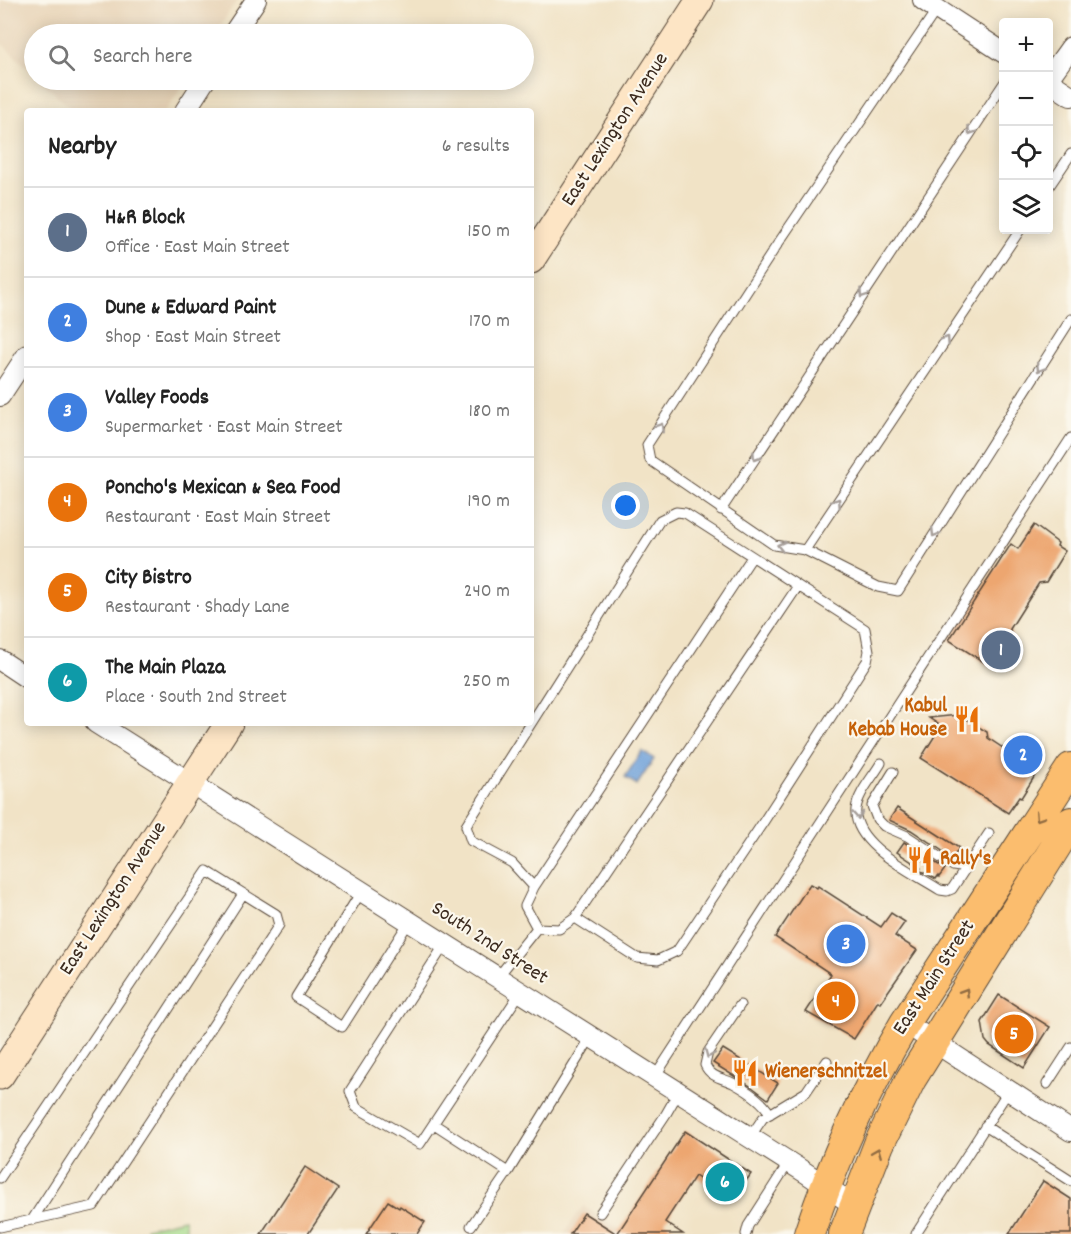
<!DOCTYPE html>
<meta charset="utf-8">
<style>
:root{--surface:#fff;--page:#f6f6f6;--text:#222;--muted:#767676;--line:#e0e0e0;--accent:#1f6fb2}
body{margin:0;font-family:Dekko,sans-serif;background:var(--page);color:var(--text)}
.controls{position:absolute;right:18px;top:18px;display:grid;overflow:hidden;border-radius:6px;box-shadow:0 3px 15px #0003}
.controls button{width:54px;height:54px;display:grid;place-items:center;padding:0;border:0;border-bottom:2px solid var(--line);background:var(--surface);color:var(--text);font:30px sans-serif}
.you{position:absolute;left:626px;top:506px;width:21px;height:21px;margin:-15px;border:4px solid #fff;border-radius:50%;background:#1a73e8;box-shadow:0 0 0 9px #1a73e833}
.badge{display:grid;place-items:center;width:39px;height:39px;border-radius:50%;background:var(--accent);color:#fff;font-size:20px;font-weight:700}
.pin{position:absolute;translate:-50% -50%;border:3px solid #fff;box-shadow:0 2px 6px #0006}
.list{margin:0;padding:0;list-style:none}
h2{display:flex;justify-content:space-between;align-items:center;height:78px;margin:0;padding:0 24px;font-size:26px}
h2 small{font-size:20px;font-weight:400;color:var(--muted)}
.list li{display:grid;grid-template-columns:39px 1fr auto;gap:18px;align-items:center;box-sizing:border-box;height:90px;padding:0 24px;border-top:2px solid var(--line)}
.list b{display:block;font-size:22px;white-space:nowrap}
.list p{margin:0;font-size:20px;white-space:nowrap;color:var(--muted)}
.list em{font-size:20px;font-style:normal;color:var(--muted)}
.icon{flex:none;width:33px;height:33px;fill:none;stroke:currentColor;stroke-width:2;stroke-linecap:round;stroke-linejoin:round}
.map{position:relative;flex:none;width:1071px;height:1234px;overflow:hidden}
.search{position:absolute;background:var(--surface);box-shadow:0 3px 15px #0003;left:24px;top:24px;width:510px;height:66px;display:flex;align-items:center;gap:15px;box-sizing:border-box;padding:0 21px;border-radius:33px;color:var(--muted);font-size:22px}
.panel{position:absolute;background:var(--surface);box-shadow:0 3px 15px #0003;left:24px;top:108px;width:510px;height:618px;border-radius:6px}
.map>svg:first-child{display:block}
</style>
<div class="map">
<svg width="1071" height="1234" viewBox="0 0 1071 1234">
<rect width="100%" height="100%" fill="#fbf7ec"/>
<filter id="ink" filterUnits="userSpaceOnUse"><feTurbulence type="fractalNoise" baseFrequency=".0167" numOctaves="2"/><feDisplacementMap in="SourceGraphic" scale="12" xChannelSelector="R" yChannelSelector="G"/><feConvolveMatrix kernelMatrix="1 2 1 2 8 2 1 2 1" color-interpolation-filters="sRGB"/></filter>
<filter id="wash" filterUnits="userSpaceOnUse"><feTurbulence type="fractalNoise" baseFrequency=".008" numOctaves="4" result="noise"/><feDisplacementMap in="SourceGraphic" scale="24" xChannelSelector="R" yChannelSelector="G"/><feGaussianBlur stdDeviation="1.35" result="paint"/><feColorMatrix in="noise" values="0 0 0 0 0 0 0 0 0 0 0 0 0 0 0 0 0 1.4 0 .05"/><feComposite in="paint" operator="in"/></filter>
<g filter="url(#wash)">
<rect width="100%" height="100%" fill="#f1e3c6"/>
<path fill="#e8d4b7" d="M0,0h237l-22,34h-181v40l-34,-32z
M40,80h146l-20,31h-92z
M583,1206l44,28h-63z"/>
<path fill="#a5da8a" stroke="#708254" stroke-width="1.5" d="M184,1219l3,15h-39l-2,-6z"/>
<path fill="#6ea0d9" stroke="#54657c" stroke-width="1.5" d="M642,751l12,8 -17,26 -12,-8z"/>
<g id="blocks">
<path fill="#eda670" d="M1034,525l24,18 -1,3 8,5 -19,31 -7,1 -29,46 1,5 -21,32 -41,-26 62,-96 7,5z
M959,715l28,17 1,6 24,16 6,-2 23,14 -20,32 -2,-1 -11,16 -87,-55 20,-32 -12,-8z
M897,808l62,40 -6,10 -42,-28 -22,-10z
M904,842l41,27 -6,8 -1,-1 -2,3 -17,-9 2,-2 -24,-16z
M810,884l7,4 1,-2 63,41 10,-14 14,9 -10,14 22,14 -37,53 -2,-2 -24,38 -48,-27 25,-38 -56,-37z
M999,995l51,32 -26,41 -35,-23 -4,-5 -3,-18z
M723,1049l55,34 -10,16 -16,-12 -39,-24z
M685,1131l66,43 -10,14 -1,-1 -7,10 -9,-6 -2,3 -27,-18 -30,46 18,12h-66z
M305,1167l33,22 -30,45h-47z
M1043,1181l28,18v35h-62z
M388,1201l11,7 1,-2 25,16 -8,12h-51z
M584,1213l33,21h-47z"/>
</g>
</g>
<g filter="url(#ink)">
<use href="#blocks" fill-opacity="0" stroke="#564637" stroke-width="1.5"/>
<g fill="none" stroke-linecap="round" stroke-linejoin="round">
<defs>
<path id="lane" d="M937,9l-162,239 -128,197 3,15 124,85 31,5 73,37 20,4 173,-272
M1048,188l23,-34
M721,510l283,-427
M805,550l215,-320
M881,763c-8,14 -23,30 -25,46 -4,36 58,64 84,81l7,1 5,-2 37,-56
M893,772l-21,34 5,13 7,7 23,10 46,30 14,2
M534,887l218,-330
M361,892l-65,105 46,30 67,-105
M575,918l223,-332
M445,944l-95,147 6,16 64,37 100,-151
M497,978l40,-50 -12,-22 9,-19 -22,-24 -41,-22 -5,-15 194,-306 16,-8 9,1 180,116 4,22 -2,10 -103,160 -87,130 -19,9 -21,-2 -62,-40 -16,11 -22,-1
M740,1005l-32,47 -3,13c5,12 17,13 28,18 13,7 30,17 37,31
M654,1078l417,-640
M1047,1084l24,-37
M434,1124l74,48
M985,1126l86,55
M750,1137l13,-19 43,-26 21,-31
M0,1178l207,-307 69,43 3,11 -185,281 -94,21
M600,1213l66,-99 12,-21
M32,1220l211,-326
M471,1226l37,-54 83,-135
M746,1234l2,-8 41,-64
M916,1234l93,-144"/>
<path id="street" d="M923,0l81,53
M233,34l23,-34
M1048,79l23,-32
M1048,81l23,15
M185,111l20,-31
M0,396l27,-41
M0,660l27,18
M96,723l710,450 49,33
M905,1023l166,108"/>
<path id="secondary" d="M531,260l169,-260
M0,1076l229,-353"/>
<path id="primary" d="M809,1234c24,-73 57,-145 96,-211l166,-255
M844,1234l35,-90 32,-65 160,-257"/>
</defs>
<use href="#lane" stroke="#564637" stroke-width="11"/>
<use href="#street" stroke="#564637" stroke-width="22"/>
<use href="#secondary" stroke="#564637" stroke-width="29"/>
<use href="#primary" stroke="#564637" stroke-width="32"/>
<use href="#lane" stroke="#fff" stroke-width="9"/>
<use href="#street" stroke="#fff" stroke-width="20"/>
<use href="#secondary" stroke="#fde5c5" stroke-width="27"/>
<use href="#primary" stroke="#fbbd6e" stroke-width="30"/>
</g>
<defs><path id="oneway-chevron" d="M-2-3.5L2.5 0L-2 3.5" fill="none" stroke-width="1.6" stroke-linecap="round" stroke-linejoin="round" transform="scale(1.5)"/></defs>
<g stroke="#a79f9a">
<use href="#oneway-chevron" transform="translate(971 131) rotate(124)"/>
<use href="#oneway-chevron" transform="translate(863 294) rotate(124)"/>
<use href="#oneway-chevron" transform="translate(946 340) rotate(-56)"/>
<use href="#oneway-chevron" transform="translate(1040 368) rotate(122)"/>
<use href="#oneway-chevron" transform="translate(660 427) rotate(-57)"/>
<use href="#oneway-chevron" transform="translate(756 457) rotate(124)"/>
<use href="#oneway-chevron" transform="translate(837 502) rotate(-56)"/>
<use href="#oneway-chevron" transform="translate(935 533) rotate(122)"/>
<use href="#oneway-chevron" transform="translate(781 546) rotate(-166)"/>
<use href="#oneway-chevron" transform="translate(858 815) rotate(86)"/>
<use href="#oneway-chevron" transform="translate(709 1054) rotate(113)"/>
</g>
<g stroke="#916c42">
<use href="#oneway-chevron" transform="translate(1039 817) rotate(123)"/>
<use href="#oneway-chevron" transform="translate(965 992) rotate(-58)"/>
<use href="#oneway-chevron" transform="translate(877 1152) rotate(-68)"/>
</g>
</g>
<defs>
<symbol id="restaurant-bare" viewBox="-9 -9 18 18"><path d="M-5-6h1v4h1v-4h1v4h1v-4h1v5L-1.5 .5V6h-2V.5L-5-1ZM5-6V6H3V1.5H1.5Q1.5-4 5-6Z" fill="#e8710a" stroke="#fbf7ec" stroke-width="2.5" paint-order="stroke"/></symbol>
</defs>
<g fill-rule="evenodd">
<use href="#restaurant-bare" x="948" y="700" width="38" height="38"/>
<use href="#restaurant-bare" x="901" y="841" width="38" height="38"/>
<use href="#restaurant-bare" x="726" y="1054" width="38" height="38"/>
</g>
<g text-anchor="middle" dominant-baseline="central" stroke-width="4.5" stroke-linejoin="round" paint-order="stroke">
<g font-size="21" fill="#3b2a1e" stroke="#fbf7ec">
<text transform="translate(616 130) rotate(-57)">East Lexington Avenue</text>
<text transform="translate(114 899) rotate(-57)">East Lexington Avenue</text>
<text transform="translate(489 944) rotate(33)">South 2nd Street</text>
<text transform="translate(935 978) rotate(-57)">East Main Street</text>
</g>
<g font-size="21" font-weight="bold" fill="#c56008" stroke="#fbf7ec" text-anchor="start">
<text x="947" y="707" text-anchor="end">Kabul<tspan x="947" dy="24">Kebab House</tspan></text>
<text x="940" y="860">Rally's</text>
<text x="765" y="1073">Wienerschnitzel</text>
</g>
</g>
</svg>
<div class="controls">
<button>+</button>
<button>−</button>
<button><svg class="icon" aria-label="locate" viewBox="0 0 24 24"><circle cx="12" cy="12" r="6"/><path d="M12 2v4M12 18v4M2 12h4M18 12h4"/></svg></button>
<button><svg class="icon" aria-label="layers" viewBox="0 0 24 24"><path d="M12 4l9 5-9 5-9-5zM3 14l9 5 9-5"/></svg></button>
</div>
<div class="you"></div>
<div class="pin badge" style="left:1001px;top:650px;background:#5c6f8a">1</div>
<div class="pin badge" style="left:1023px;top:755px;background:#3f7fe0">2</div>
<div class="pin badge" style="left:846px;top:944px;background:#3f7fe0">3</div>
<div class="pin badge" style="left:836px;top:1001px;background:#e8710a">4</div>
<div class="pin badge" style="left:1014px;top:1034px;background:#e8710a">5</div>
<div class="pin badge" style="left:725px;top:1182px;background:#0f9aa8">6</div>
<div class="search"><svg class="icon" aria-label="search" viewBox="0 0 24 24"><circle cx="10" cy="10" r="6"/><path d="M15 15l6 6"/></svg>Search here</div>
<section class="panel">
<h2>Nearby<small>6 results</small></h2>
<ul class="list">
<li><span class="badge" style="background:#5c6f8a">1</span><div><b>H&amp;R Block</b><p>Office · East Main Street</p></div><em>150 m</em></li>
<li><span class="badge" style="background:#3f7fe0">2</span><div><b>Dune &amp; Edward Paint</b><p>Shop · East Main Street</p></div><em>170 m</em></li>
<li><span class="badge" style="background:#3f7fe0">3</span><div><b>Valley Foods</b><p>Supermarket · East Main Street</p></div><em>180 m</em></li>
<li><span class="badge" style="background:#e8710a">4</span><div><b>Poncho's Mexican &amp; Sea Food</b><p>Restaurant · East Main Street</p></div><em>190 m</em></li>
<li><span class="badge" style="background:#e8710a">5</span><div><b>City Bistro</b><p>Restaurant · Shady Lane</p></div><em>240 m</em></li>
<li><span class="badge" style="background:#0f9aa8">6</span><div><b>The Main Plaza</b><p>Place · South 2nd Street</p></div><em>250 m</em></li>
</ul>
</section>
</div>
